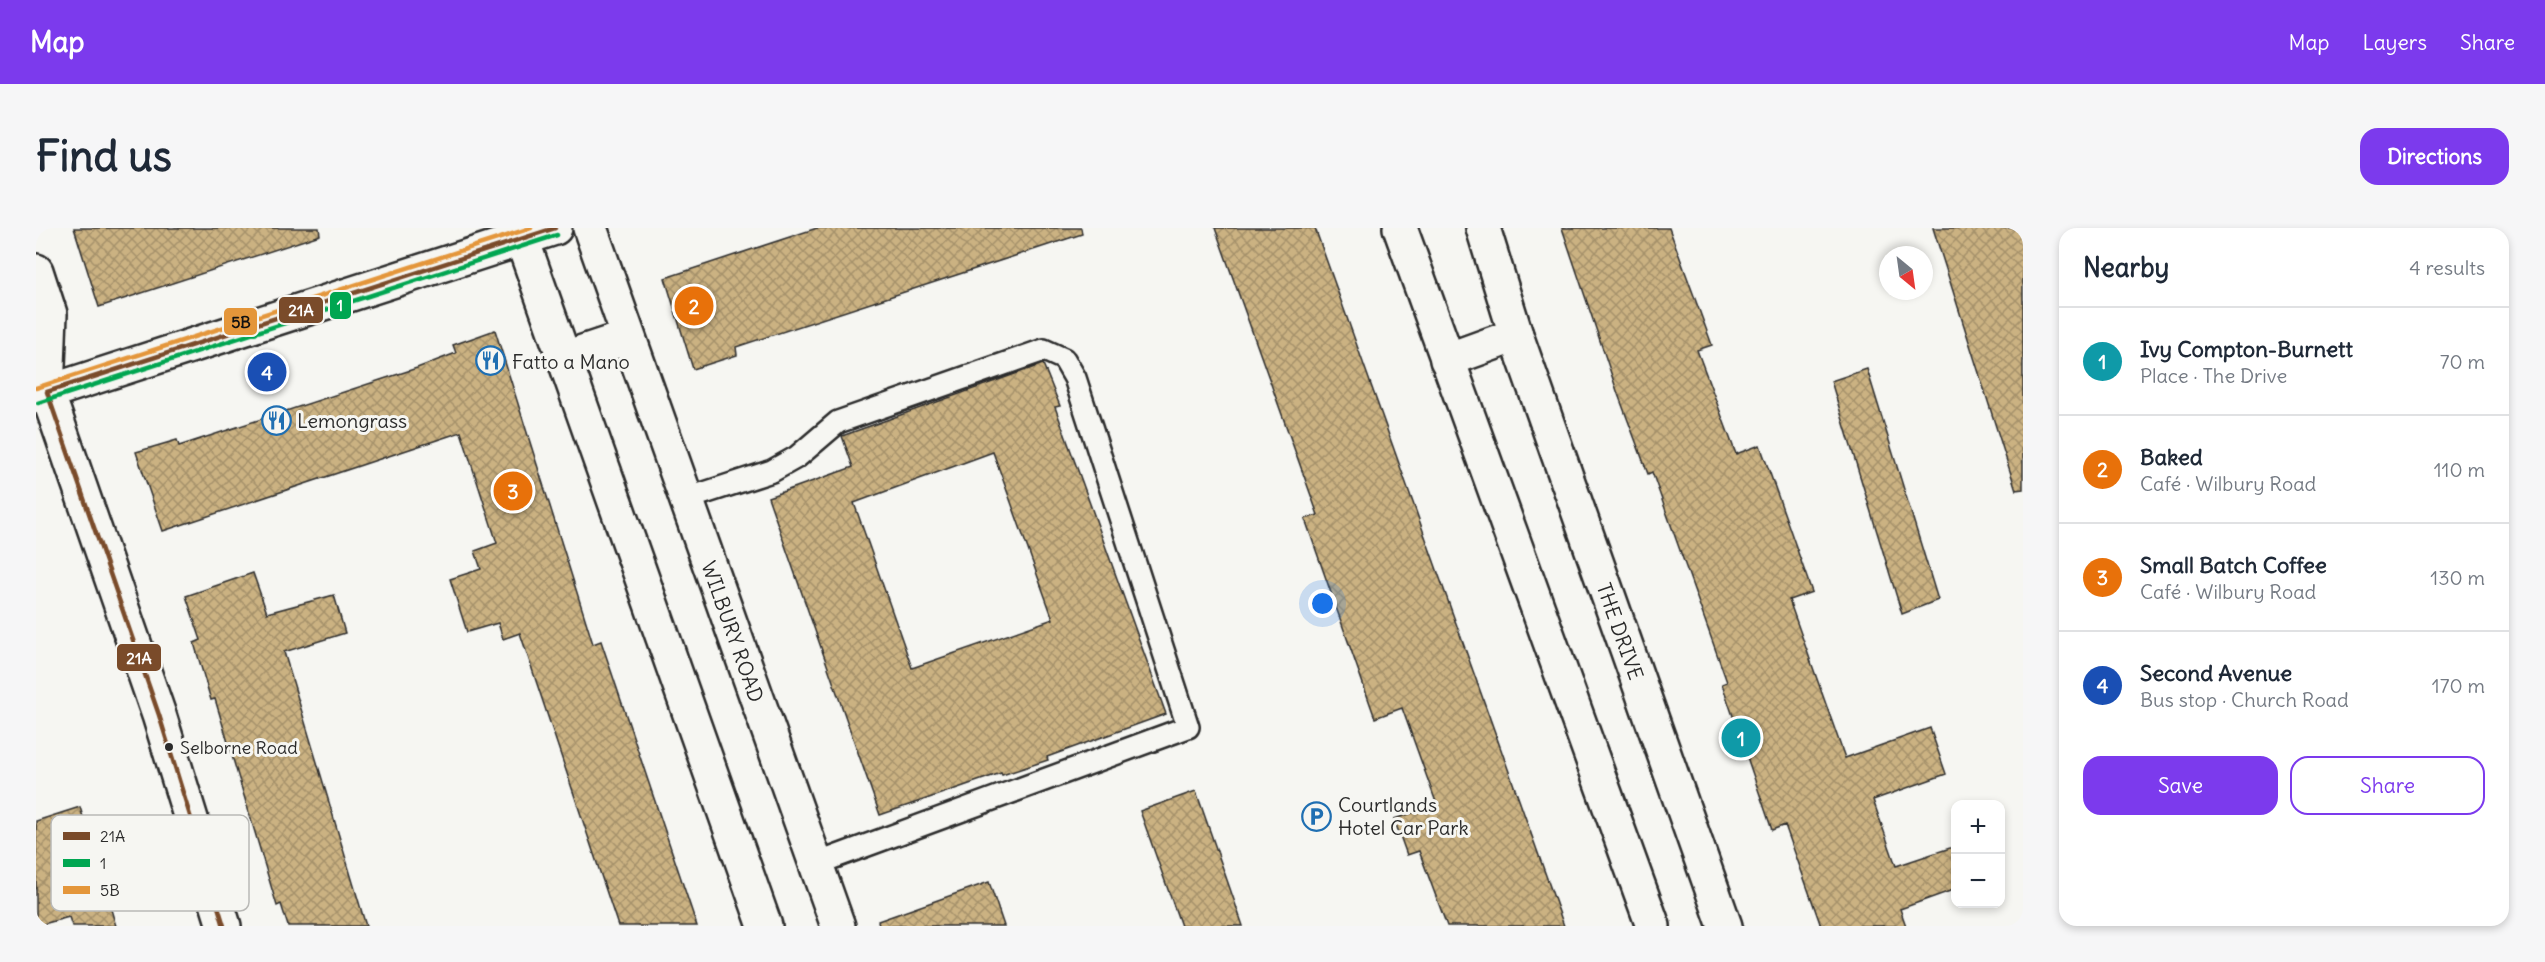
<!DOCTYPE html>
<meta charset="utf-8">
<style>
:root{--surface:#fff;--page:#f6f6f7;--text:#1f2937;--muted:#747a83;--line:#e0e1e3;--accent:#7c3aed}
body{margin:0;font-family:Delius,sans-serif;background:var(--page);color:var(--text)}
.controls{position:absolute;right:18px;bottom:18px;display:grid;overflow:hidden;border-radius:12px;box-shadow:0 3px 9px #0003}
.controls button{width:54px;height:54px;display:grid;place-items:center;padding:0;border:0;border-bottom:2px solid var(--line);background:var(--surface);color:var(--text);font:30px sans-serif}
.compass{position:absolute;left:1843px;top:18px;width:54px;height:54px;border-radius:50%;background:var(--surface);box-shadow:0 3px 9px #0003;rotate:151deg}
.you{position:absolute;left:1287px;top:376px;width:21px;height:21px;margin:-15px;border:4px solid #fff;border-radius:50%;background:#1a73e8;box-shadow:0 0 0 9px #1a73e833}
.badge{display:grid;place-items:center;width:39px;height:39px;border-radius:50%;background:var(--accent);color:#fff;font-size:20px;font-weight:700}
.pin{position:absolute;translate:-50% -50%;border:3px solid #fff;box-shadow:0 2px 6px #0006}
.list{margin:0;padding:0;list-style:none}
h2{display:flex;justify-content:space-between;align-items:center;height:78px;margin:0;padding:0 24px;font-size:26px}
h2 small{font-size:20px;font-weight:400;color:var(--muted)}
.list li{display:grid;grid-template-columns:39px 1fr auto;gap:18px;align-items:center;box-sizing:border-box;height:108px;padding:0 24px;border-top:2px solid var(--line)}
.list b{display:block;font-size:22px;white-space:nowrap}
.list p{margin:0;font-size:20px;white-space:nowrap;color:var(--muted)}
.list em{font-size:20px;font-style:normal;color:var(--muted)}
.actions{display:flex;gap:12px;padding:18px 24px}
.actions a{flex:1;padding:14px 0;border:2px solid var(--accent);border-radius:18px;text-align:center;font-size:21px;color:var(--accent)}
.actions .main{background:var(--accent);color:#fff}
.map{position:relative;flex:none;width:1987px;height:698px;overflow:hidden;border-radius:18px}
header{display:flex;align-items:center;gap:36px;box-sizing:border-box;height:84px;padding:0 30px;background:var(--accent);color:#fff}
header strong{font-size:28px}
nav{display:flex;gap:33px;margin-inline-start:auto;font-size:21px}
.intro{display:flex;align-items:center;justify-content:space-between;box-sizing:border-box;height:144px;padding:0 36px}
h1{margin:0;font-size:42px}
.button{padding:15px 27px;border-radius:18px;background:var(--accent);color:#fff;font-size:21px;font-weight:700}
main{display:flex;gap:36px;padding:0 36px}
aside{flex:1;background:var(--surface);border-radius:18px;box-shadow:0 3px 9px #0003}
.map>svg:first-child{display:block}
</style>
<header>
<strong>Map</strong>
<nav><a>Map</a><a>Layers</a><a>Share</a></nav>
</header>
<div class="intro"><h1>Find us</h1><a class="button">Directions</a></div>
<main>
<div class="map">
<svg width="1987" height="698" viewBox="0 0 1987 698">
<defs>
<pattern id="building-cross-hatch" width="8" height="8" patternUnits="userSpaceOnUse" patternTransform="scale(1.5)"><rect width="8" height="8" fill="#cbb282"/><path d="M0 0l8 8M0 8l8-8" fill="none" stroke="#a5916b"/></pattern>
</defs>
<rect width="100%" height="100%" fill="#f6f6f2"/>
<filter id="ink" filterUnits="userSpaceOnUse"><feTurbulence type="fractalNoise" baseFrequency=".0167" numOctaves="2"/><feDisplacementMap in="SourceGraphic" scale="12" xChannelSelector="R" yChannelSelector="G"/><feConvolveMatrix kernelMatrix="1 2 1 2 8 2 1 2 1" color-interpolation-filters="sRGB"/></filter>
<g filter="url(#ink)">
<path fill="url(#building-cross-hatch)" stroke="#2b2b2b" stroke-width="1.5" fill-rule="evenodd" d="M38,0h245l1,7 -221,72z
M781,0h264l1,6 -346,113 1,8 -44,14 -28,-91z
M1179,0h100l249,698h-117l-28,-75 -12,4 -13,-36 43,-14 -35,-97 -27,10 -70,-199 13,-4z
M1526,0h107l43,117 -15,5 39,104 24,-9 52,147 -23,8 56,158 85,-30 16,46 -73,26 23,66 60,-20v43l-56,20 6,17h-85l-36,-101 -13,5 -50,-146 5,-2 -75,-210 -4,2 -30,-80z
M1897,0h90v261l-7,1z
M459,102l98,314 8,-3 96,285h-79l-98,-293 -17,6 -5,-16 -31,9 -17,-53 31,-10 -6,-18 22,-8 -36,-111 -298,99 -27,-79 41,-12 2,6 238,-78 39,-15 -3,-8z
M1007,136l17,42 -5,1 111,307 -119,43 1,3 -46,15 -1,-2 -121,42 -112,-318 85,-30 -11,-31zM957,224l60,167 -141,49 -58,-165z
M1831,141l71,231 -36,14 -71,-233z
M217,345l14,40 67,-18 11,38 -61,19 82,274h-78l-7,-22 -4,2 -62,-207 -4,1 -17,-57 7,-3 -15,-44z
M1160,563l47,135h-62l-41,-115z
M44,579l36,119h-44l-3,-9 -33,9v-105z
M953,654l15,44h-125l-1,-5z"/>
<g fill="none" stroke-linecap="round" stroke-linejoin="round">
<defs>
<path id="service" d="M650,271l86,-28 25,-14 41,-35 206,-72 20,9 11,19 113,349 -372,137"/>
<g id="minor">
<path d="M482,0l247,698"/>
<path id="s1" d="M554,0l248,698"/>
<path d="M0,43l14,43 -3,78 112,323 65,211"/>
<path d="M529,130l63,-21"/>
</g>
<g id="secondary">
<path d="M1364,0l253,698"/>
<path id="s2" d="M1447,0l33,107 209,591"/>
<path d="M1411,132l69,-25"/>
<path d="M0,168l519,-168"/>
</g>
</defs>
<use href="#service" stroke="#2b2b2b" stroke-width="26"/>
<use href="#minor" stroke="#2b2b2b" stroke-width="38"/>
<use href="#secondary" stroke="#2b2b2b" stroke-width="38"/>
<use href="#service" stroke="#f6f6f2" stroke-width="21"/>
<use href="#minor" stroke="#f6f6f2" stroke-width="33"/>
<use href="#secondary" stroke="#f6f6f2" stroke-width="33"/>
<defs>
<path id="bus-1" d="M11,164l112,323 65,211
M11,164l508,-164"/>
<path id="bus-2" d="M2,175l519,-168"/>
<path id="bus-3" d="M0,160l495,-160"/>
</defs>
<use href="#bus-1" stroke="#f6f6f2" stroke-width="9"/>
<use href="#bus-2" stroke="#f6f6f2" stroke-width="9"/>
<use href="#bus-3" stroke="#f6f6f2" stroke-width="9"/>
<use href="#bus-1" stroke="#7a4b2a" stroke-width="4.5"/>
<use href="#bus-2" stroke="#00a651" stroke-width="4.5"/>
<use href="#bus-3" stroke="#e4963a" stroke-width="4.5"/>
</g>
</g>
<defs>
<symbol id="restaurant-ring" viewBox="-11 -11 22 22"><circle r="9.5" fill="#f6f6f2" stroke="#1f6fb2" stroke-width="1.5"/><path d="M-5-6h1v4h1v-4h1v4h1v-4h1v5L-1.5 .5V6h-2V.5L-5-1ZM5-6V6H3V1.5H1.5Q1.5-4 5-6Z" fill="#1f6fb2"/></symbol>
<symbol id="parking-ring" viewBox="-11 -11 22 22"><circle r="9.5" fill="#f6f6f2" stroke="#1f6fb2" stroke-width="1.5"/><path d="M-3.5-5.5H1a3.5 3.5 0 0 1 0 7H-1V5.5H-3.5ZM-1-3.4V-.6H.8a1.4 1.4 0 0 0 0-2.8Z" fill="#1f6fb2"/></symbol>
</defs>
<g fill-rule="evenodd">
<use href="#restaurant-ring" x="438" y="116" width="33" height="33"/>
<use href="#restaurant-ring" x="224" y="176" width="33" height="33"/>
<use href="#parking-ring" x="1264" y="572" width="33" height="33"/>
</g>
<circle fill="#2b2b2b" stroke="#f6f6f2" stroke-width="2" cx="133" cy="519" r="5"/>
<g text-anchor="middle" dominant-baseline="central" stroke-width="6" stroke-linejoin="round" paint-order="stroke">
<g font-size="18" fill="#2b2b2b" stroke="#f6f6f2" text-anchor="start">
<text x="144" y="519">Selborne Road</text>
</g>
<g font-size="20" fill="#2b2b2b" stroke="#f6f6f2" text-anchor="start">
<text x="476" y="133">Fatto a Mano</text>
<text x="261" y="192">Lemongrass</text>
<text x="1302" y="576">Courtlands<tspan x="1302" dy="23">Hotel Car Park</tspan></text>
</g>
<g font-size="20" fill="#2b2b2b" stroke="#f6f6f2">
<text stroke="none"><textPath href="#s2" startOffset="426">THE DRIVE</textPath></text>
<text stroke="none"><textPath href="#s1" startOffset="428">WILBURY ROAD</textPath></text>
</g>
</g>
<rect x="15" y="587" width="198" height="96" rx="9" fill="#f6f6f2" stroke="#b9b9b6" stroke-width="1.5"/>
<rect x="27" y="604" width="27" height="8" fill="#7a4b2a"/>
<rect x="27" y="631" width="27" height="8" fill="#00a651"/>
<rect x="27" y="658" width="27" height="8" fill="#e4963a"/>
<g font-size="16" fill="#2b2b2b">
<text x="64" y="614">21A</text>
<text x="64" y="641">1</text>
<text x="64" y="668">5B</text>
</g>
<g stroke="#f6f6f2" stroke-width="2">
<rect x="293" y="63" width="23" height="29" rx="6" fill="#00a651"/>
<rect x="242" y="68" width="46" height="28" rx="6" fill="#7a4b2a"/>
<rect x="187" y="79" width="35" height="29" rx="6" fill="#e4963a"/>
<rect x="80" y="415" width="46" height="29" rx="6" fill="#7a4b2a"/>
</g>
<g font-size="16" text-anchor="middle" font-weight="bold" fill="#fff">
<text x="304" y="83">1</text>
<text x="265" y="88">21A</text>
<text x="103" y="436">21A</text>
</g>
<g font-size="16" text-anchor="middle" font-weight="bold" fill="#111">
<text x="205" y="100">5B</text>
</g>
</svg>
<div class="controls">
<button>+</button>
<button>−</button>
</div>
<svg class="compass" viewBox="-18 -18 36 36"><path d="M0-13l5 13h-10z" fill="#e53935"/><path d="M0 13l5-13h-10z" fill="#747a83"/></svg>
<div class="you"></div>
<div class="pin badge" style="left:1705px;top:510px;background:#0f9aa8">1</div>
<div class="pin badge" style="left:658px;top:78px;background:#e8710a">2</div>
<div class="pin badge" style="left:477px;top:263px;background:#e8710a">3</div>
<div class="pin badge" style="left:231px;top:144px;background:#1a4fb4">4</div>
</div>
<aside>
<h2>Nearby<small>4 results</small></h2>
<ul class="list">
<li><span class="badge" style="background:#0f9aa8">1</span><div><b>Ivy Compton-Burnett</b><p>Place · The Drive</p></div><em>70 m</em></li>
<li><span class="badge" style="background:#e8710a">2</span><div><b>Baked</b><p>Café · Wilbury Road</p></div><em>110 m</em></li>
<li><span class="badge" style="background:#e8710a">3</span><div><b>Small Batch Coffee</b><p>Café · Wilbury Road</p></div><em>130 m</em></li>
<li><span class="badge" style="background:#1a4fb4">4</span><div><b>Second Avenue</b><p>Bus stop · Church Road</p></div><em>170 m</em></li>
</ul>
<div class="actions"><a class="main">Save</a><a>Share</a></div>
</aside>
</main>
